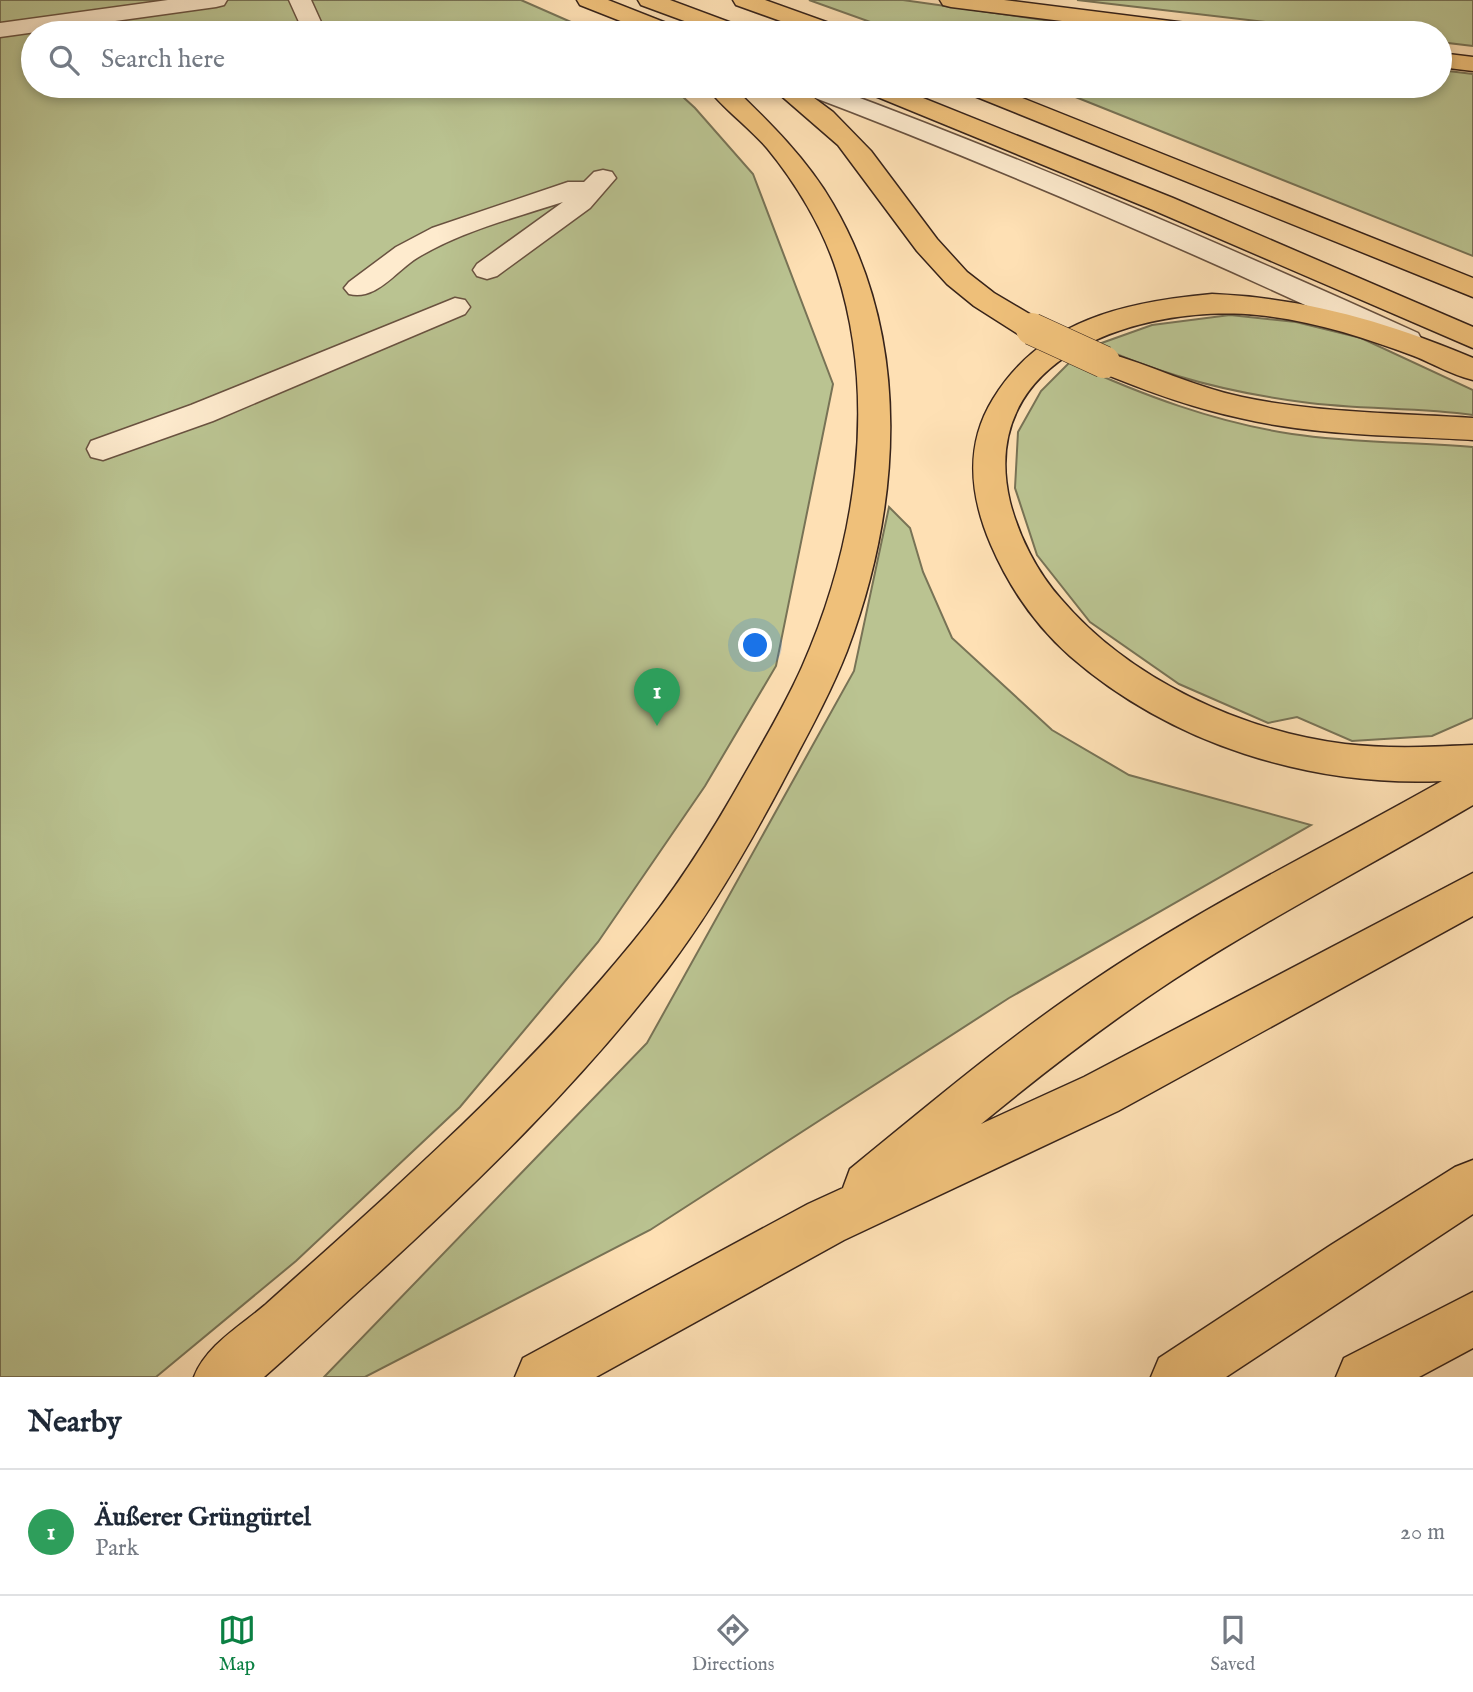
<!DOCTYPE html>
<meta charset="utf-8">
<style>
:root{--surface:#fff;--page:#f2f2f3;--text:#1f2937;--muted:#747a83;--line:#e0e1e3;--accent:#0b8043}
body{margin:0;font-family:"IM FELL English",serif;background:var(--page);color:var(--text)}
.you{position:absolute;left:756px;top:646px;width:24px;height:24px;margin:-18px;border:5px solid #fff;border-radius:50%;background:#1a73e8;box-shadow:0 0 0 10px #1a73e833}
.badge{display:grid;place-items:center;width:46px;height:46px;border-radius:50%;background:var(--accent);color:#fff;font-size:23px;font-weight:700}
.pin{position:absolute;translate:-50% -58px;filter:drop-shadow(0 2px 4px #0008)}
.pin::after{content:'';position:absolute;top:37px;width:24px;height:21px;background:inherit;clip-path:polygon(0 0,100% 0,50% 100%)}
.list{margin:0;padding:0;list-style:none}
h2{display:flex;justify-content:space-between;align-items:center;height:91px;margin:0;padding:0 28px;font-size:30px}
h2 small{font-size:23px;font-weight:400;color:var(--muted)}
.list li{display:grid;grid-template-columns:46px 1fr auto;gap:21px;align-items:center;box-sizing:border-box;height:126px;padding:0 28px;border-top:2px solid var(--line)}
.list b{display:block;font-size:26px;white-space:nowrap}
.list p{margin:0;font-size:23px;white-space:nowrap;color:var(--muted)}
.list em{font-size:23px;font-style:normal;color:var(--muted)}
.icon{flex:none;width:38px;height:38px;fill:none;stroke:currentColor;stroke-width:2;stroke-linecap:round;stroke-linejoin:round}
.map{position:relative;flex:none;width:1473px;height:1377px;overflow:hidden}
.search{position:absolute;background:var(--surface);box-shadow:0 4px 10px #0003;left:21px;right:21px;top:21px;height:77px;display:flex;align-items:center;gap:18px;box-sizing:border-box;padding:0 24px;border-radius:38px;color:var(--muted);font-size:26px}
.sheet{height:217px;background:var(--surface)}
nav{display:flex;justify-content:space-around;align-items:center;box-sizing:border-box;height:98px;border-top:2px solid var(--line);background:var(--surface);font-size:19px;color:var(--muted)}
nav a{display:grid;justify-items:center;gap:4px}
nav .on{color:var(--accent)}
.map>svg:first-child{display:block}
</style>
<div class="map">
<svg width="1473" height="1377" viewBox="0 0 1473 1377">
<rect width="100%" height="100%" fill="#fee0b4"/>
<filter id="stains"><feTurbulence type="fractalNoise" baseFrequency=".00286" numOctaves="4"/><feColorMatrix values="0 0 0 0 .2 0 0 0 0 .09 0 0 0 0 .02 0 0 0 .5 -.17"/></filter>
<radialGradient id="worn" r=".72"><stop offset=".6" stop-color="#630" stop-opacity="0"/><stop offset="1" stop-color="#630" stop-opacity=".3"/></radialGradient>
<path fill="#bac391" stroke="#787356" stroke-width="2" d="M0,0h521l75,33h-563v53h638l24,22 58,66 80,210 -57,282 -71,120 -107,156 -138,165 -164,154 -140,116h-156z
M809,0h94l233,33h-235z
M1077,0h396v46l-33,-4v-9h-79z
M1440,70l33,4v182l-425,-170h392z
M1230,315l66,7 65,16 112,52v25c-57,-8 -114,-5 -171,-13 -69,-9 -142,-27 -206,-57l56,-20z
M1070,362c72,33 144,60 222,72 60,9 121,8 181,13v271l-41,18 -80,5 -55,-24 -29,6 -89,-39 -89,-62 -53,-67 -22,-67 3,-56 23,-41z
M889,507l21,21 13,44 29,66 100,92 77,45 182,50 -302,173 -359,232 -285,147h-41l323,-334 207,-372z"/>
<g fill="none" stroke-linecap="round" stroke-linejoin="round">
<defs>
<path id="minor" d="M168,0h59l-3,5 -8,2 -216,30v-14z
M289,0h22l15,33h-22z
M794,86h34c200,74 395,159 590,247l4,7 -4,7 -11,3 -11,-3c-197,-92 -395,-179 -599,-256z
M603,170l9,2 4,6 -26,30 -93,68 -10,3 -10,-3 -4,-6 4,-6 86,-62c-49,16 -102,29 -146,56 -21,13 -41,43 -68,36l-5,-6 5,-6 47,-35 36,-19 136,-46h16l10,-10z
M455,298l10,2 5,7 -5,7 -252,107 -110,39 -12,-3 -4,-8 4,-8 100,-36z"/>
<path id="highway" d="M577,0h31l71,28 3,5h-31l-71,-28z
M638,0h32l75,28 3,5h-31l-76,-28z
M733,0h32l78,28 3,5h-32l-78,-28z
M940,0h64l206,26 8,2 3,5h-63l-207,-26 -8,-2z
M1440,53l33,4v14l-33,-4z
M706,86h26c37,36 75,73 101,118 80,137 68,304 14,447 -18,46 -43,90 -66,134 -34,64 -71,128 -115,186 -86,112 -188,211 -292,306 -37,33 -73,68 -110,100h-70c12,-31 45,-50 71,-72 49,-44 99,-88 147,-133 78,-72 153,-147 220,-229 44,-53 81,-112 114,-171 20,-35 40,-69 56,-105 54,-122 76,-266 35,-395 -14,-44 -41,-89 -70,-124 -19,-22 -44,-39 -61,-62z
M770,86h28l35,26 38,39 66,88 30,33 27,21 49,29 4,7 -4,7 -11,3 -11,-3 -47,-30 -27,-22 -30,-33 -79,-106z
M860,86h33l280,112 300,129v21l-320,-138 -290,-119z
M959,86h33l481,192v19l-511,-206z
M1212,294c92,4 176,28 261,64v22c-21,-5 -39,-16 -59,-24 -51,-19 -103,-36 -157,-41 -114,-11 -282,40 -247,187 9,35 27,70 51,97 68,80 180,132 284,145 43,5 85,3 128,1v60c-100,59 -203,112 -300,175 -67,44 -130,93 -192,144l103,-47 389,-204v43l-355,195 -274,129 -248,137h-81l8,-19 285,-154 35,-16 7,-19c81,-66 160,-133 247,-191 110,-74 230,-132 345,-197 -132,6 -271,-37 -372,-125 -34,-30 -61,-69 -79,-111 -21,-49 -27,-99 2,-146 48,-79 132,-97 219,-105z
M1104,352c47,13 90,35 138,45 76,16 154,16 231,21v22c-78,-5 -157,-4 -233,-22 -51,-11 -99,-29 -147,-49l-4,-7 4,-7z
M1473,1160v54l-247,163h-75l8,-19 172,-113 124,-78z
M1473,1292v56l-54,29h-83l8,-19z"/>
</defs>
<use href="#minor" stroke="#695240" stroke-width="3"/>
<use href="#highway" stroke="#37231a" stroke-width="3"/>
<use href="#minor" fill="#feebce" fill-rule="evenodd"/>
<use href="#highway" fill="#efc07a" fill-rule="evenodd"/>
<defs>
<path id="highway-bridge" d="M1032,329l72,33"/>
</defs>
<use href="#highway-bridge" stroke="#37231a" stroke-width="33" stroke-linecap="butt"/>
<use href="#highway-bridge" stroke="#efc07a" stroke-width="32"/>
</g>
<rect width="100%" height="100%" filter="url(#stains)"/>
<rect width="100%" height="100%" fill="url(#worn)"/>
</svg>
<div class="you"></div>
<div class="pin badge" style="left:657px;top:726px;background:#2e9e5b">1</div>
<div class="search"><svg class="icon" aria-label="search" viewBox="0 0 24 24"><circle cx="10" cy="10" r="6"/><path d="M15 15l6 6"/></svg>Search here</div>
</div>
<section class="sheet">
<h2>Nearby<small></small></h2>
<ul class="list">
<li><span class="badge" style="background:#2e9e5b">1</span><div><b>Äußerer Grüngürtel</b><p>Park</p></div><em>20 m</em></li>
</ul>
</section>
<nav>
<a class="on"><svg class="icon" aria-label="map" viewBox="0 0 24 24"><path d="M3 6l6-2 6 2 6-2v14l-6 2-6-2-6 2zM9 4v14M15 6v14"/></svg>Map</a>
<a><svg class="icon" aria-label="directions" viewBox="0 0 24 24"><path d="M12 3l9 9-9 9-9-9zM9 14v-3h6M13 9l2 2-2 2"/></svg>Directions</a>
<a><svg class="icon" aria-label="saved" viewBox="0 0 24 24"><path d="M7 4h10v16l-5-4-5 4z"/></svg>Saved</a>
</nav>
